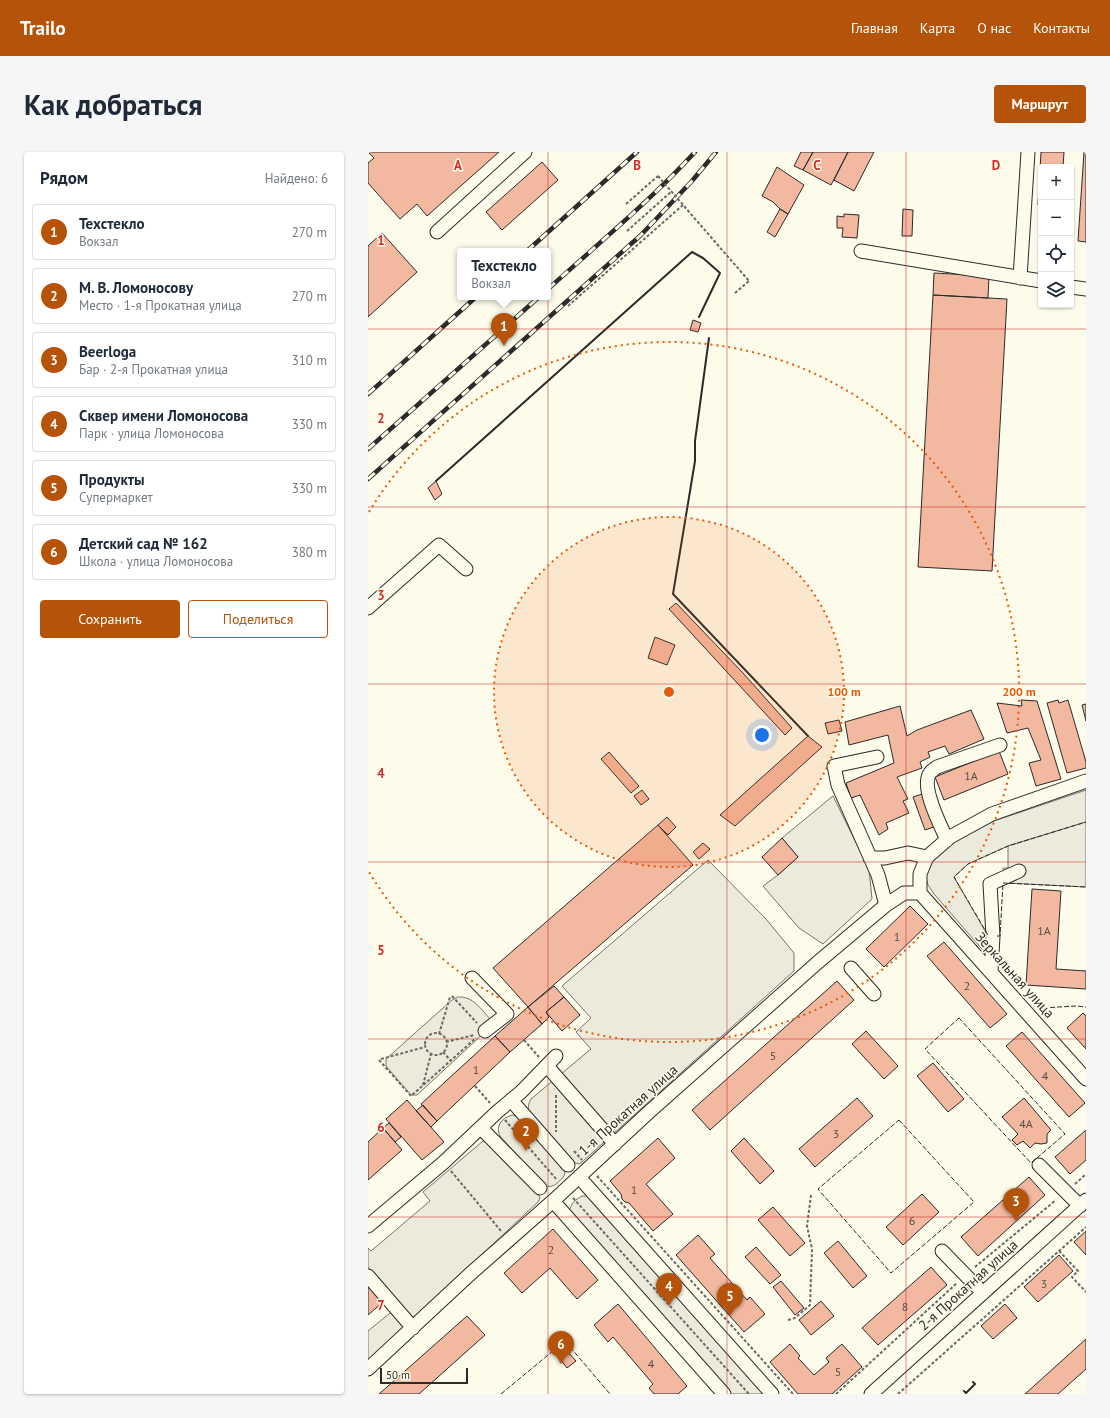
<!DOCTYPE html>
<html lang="ru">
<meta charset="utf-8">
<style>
:root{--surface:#fff;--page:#f6f6f7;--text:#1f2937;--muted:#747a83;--line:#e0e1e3;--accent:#b45309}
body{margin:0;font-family:"PT Sans",sans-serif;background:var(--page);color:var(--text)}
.controls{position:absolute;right:12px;top:12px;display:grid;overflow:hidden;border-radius:4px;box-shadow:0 1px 3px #0004}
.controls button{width:36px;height:36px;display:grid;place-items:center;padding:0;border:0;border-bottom:1px solid var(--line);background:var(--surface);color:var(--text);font:20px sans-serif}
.scale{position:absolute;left:12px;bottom:10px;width:88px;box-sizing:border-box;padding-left:4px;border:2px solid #2b2b2b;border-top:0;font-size:11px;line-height:14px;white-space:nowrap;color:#2b2b2b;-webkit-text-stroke:3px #fdfbea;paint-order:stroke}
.you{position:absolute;left:394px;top:583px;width:14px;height:14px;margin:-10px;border:3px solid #fff;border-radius:50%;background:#1a73e8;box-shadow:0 0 0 6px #1a73e833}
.badge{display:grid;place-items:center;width:26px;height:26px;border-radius:50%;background:var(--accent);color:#fff;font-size:13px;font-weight:700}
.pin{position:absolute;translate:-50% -33px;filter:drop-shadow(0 1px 2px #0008)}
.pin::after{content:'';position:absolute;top:21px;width:14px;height:12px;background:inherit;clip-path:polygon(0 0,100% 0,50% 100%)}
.popup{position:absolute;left:89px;top:96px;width:94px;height:52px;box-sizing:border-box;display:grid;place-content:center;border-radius:4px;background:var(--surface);filter:drop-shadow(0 1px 3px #0005);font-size:13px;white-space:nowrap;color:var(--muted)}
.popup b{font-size:15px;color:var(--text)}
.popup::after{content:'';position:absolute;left:50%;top:100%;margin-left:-8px;border:8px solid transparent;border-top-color:var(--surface)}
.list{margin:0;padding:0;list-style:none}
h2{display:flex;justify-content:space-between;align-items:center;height:52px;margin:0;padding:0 16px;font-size:17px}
h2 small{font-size:13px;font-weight:400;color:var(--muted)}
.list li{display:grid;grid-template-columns:26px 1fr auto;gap:12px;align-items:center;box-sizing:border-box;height:56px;margin:0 8px 8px;padding:0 8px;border:1px solid var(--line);border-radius:4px}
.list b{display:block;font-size:15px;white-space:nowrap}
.list p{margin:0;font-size:13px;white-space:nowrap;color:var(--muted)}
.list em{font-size:13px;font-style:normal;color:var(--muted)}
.actions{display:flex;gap:8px;padding:12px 16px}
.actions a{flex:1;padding:9px 0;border:1px solid var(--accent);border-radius:4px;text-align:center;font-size:14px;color:var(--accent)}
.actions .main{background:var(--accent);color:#fff}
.icon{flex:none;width:22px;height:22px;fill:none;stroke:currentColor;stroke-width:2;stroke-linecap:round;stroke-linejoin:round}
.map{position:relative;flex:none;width:718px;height:1242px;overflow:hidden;border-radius:4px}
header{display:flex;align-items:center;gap:24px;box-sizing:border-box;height:56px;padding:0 20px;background:var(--accent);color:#fff}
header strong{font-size:19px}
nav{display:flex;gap:22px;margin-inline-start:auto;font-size:14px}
.intro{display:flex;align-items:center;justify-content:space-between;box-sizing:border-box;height:96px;padding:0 24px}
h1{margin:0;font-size:28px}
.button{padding:10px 18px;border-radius:4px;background:var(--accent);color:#fff;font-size:14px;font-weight:700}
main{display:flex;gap:24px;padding:0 24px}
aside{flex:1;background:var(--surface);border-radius:4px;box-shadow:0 1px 3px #0004}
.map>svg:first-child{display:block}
</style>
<header>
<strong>Trailo</strong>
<nav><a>Главная</a><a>Карта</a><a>О нас</a><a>Контакты</a></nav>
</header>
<div class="intro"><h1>Как добраться</h1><a class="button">Маршрут</a></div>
<main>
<aside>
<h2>Рядом<small>Найдено: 6</small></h2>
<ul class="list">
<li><span class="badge">1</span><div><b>Техстекло</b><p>Вокзал</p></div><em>270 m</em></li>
<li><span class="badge">2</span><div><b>М. В. Ломоносову</b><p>Место · 1-я Прокатная улица</p></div><em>270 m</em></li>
<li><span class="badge">3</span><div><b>Beerloga</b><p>Бар · 2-я Прокатная улица</p></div><em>310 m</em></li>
<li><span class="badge">4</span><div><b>Сквер имени Ломоносова</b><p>Парк · улица Ломоносова</p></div><em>330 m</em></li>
<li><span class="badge">5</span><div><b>Продукты</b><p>Супермаркет</p></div><em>330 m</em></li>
<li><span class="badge">6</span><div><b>Детский сад № 162</b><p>Школа · улица Ломоносова</p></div><em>380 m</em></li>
</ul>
<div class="actions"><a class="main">Сохранить</a><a>Поделиться</a></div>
</aside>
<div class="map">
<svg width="718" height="1242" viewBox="0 0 718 1242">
<rect width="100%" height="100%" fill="#fdfbea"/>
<path fill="#ecebdb" stroke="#74746e" d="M718,638v32l-78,24 -40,18 -14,13 34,59 7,28 -61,-70 -6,-9 -2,-7 4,-16 26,-21 38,-20z
M340,708l58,59 28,34v18l-212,191 -3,2 -4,-1 -46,-51c-1,-5 -1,-8 2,-13l60,-50 -15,-17 15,-14 -29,-32z
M90,845c15,-1 23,12 32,22l-4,12 -69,64h-6l-25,-29v-7l66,-59z
M145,963l4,2 45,50 3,5 -1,4c-6,7 -10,12 -19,10l-45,-50c-5,-11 3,-19 13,-21z
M115,989h5l49,51 3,6 -2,4 -170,159v-30l32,-26 -32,-38v-19l3,3 59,-50 -7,-9z
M214,1044h6l177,198h-35l-161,-182c2,-9 6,-12 13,-16z"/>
<path fill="#eceadb" stroke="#74746e" d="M465,644l36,73 3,30 -49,45 -24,-16 -36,-42 15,-11 20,-18 -16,-19z
M718,670v65l-79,-4 -4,-9v-6h5v-22z"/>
<path fill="#f2b8a0" stroke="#2b2b2b" d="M0,0h131l-72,64 -10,-12 -17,15 -32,-36v-20l6,-5z
M433,0h12l-10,18 -9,-4z
M445,0h35l-17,33 -28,-15z
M480,0h26l-20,39 -20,-11z
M673,0h23l-1,15h-22v39l-3,-1z
M716,0h2v90l-8,-1z
M174,10l16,18 -56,50 -16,-18z
M409,15l27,18 -16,29 -8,-5 -7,-7 -11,-6z
M412,57l8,5 -13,23 -8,-5z
M535,57l10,1 -1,26h-10z
M476,62l15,1 -2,23 -15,-1 1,-9h-6v-12l7,1z
M14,81l35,39 -49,45v-71z
M566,121l55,3 -1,22 -55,-3z
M565,143l74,4 -15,272 -74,-4z
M325,168l8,3 -3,9 -8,-2z
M68,329l6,13 -7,6 -7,-12z
M308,451l67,70 49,55 -7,7 -116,-126z
M287,485l20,8 -8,20 -19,-7z
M653,548l16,1 24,78 -25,7 -7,-23 12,-3 -13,-32 -21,5 -10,-30 25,3z
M690,548l1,3 9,-3 18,62v6l-19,5 -20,-70z
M718,552v17l-4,-16z
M532,554l7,30 10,-6 54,-20 13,29 -35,15 -4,-8 -17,6 2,5 -10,5 2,6 -25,9 11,22 -5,2 6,12 -23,10 2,6 -9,6 -19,-40 -9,3 -5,-15 48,-20 -6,-28 -39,10 -4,-23z
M471,568l3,11 -14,3 -3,-11z
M440,584l14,11 -87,79 -15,-11z
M631,599l9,23 -64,26 -9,-23z
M241,600l30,34 -8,7 -30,-34z
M274,638l7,9 -8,6 -7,-9z
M557,641l12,33 -12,4 -12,-33z
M299,665l9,10 -8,8 -10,-10z
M290,673l35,40 -165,142 -35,-39z
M414,686l16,19 -20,18 -16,-18z
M335,691l7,6 -11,10 -6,-7z
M664,737l29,2 -5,78 30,2v18l-60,-4z
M542,754l18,18 -44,43 -18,-18z
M576,790l63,72 -17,14 -63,-72z
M469,829l17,19 -144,130 -18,-20z
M186,834l10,11 -18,15 3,5 -7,7 -14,-17z
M196,845l16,18 -18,16 -16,-19z
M160,855l14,17 -32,28 -15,-16z
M715,861l3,3v33l-19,-21z
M498,879l32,35 -14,13 -32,-35z
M654,880l63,71 -16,14 -63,-71z
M127,884l15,16 -73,69 -16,-17z
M565,911l31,36 -16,13 -31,-36z
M489,946l16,18 -58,51 -16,-18z
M656,946l27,32 -4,4v9l-6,1 -6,-1 -5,5 -7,-7 -6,4 -5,-5 6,-6 -16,-17z
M39,948l37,42 -22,18 -36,-41z
M55,953l14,16 -6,6 -15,-16z
M21,971l12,14 -6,5 -12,-14z
M15,976l19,22 -34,30v-38z
M718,978v30l-16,14 -15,-17z
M290,986l17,20 -29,26 27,30 -20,17 -24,-28 -4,-1 -3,-3 -1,-5 -11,-13z
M376,986l30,33 -14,13 -29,-33z
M661,1025l16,18 -67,61 -17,-19z
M554,1042l17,18 -36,33 -17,-18z
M405,1055l32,36 -15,13 -32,-36z
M185,1077l45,51 -21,19 -27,-31 -28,25 -18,-20z
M718,1079v24l-12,-13z
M330,1083l17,19 -5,4 37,42 3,-3 15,17 -21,18 -68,-77z
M470,1089l29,35 -14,12 -29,-35z
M388,1095l25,28 -11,9 -25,-27z
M691,1103l14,16 -35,31 -14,-15z
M563,1115l16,18 -69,60 -16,-17z
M413,1129l23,27 -9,7 -22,-28z
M1,1135l13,16 -14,12v-27z
M453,1149l13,15 -23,19 -12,-15z
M250,1152l69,82 -9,8h-24l-5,-6 4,-4 -40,-47 -5,5 -14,-17z
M637,1152l12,14 -24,21 -12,-13z
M99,1164l18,19 -66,59h-40z
M718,1187v30l-28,25h-33z
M422,1192l10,12 -2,2 16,17 15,-13 -3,-4 16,-14 20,23 -30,27h-34l-28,-32z
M200,1200l8,9 -9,7 -7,-9z"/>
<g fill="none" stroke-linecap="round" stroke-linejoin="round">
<defs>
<path id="minor" d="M69,80l88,-80
M493,99l180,30
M652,126l8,-126
M703,135l15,2
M0,456l71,-63 27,24
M509,605l-43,9 4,19 40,90 8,30
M579,688c-6,-14 -27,-53 -17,-67 1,-2 5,-4 7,-6l63,-22
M502,706h15l23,-5 19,4
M552,741l166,186
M552,741v-19l7,-17 23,-20 42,-23 94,-33
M483,816l23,26
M623,820l2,-36 -3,-52 29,-13
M104,826l35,36 -22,17
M179,914l68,78
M143,948l57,65
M113,976l59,60
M671,1013l41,41
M211,1025l193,217
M185,1049l171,193
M0,1074l75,-63 54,-51 24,-20 35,-36
M574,1099l41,42
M0,1124l45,52
M0,1217l101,-94 84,-74 96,-89 168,-149 69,-58 18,-12h16
M503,1242l215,-194"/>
</defs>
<use href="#minor" stroke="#2b2b2b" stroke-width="15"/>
<path stroke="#6a6964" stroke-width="2" stroke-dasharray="3 2" stroke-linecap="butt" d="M258,52l32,-28
M259,79l45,-40
M367,141l14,-12
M200,154l115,-101
M84,844l25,27
M57 892a11 11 0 1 1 22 0a11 11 0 1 1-22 0Z
M71,882l11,-37
M156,888l15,17
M78,890l28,-7
M75,900l8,9
M13,907l44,-12
M11,908l32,36 65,-58
M55,933l8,-31
M107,934l15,17
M188,943v37
M137,968l52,60
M206,999l8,9
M83,1019l50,60
M229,1024l196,218
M707,1032l11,-10
M205,1046l176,196
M691,1099l19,20 -6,6 14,15
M607,1115l81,-67
M420,1168l7,-2 15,-13 2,-56 -5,-23 4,-31
M468,1242l121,-111
M530,1242l188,-167"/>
<use href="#minor" stroke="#fdfbea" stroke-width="13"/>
<defs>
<path id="rail" d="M159,99l110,-99
M180,137c50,-45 102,-88 147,-137
M0,242l108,-97
M0,297l171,-152
M0,327l273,-244 51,-54 24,-29"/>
</defs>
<use href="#rail" stroke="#2b2b2b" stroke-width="4.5"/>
<use href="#rail" stroke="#fdfbea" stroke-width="3" stroke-dasharray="9" stroke-linecap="butt"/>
<path stroke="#6a6964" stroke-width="2" stroke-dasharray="3 2" stroke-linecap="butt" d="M290,24l91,105"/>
<path stroke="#2b2b2b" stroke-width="1" stroke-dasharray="5 2" stroke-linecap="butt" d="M620,783l-34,-58 14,-13 40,-18 78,-24
M629,784h3l3,-53 83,4
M671,851l3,5 34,-2 10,1
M591,866l106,116 -34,29 -106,-114z
M531,968l75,82 -83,71 -73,-84z
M133,1242l64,-53 45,53"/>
<path stroke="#2b2b2b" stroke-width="2" d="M341,186l-14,103v20l-22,133 135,142
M68,329l256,-229 11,6 17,15 -21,44
M596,1239l2,2 9,-9 -2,-2"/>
</g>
<path fill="none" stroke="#d62828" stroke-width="1" stroke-opacity="0.55" d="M180,0v1242M359,0v1242M538,0v1242M0,177h718M0,355h718M0,532h718M0,710h718M0,887h718M0,1065h718"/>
<circle cx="301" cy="540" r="175" fill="#e8590c" fill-opacity=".12"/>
<g fill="none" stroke="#e8590c" stroke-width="2" stroke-dasharray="2 4">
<circle cx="301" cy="540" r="175"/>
<path d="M1 360A350 350 0 1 1 1 720"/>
</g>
<g text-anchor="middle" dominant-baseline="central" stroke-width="3" stroke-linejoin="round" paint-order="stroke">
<g font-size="12" fill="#5d4e48">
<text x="603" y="623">1А</text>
<text x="676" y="778">1А</text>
<text x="529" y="784">1</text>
<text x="599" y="833">2</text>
<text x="405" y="903">5</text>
<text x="108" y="917">1</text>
<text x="677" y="923">4</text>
<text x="658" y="971">4А</text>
<text x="468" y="981">3</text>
<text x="266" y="1037">1</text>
<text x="544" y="1068">6</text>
<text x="183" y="1097">2</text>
<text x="676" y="1131">3</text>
<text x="537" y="1154">8</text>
<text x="283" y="1211">4</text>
<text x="470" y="1219">5</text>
</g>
<g font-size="14" fill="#2b2b2b" stroke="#fdfbea">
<text transform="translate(647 823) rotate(48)">Зеркальная улица</text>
<text transform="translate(260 958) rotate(-42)">1-я Прокатная улица</text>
<text transform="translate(600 1133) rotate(-42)">2-я Прокатная улица</text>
</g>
</g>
<g font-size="13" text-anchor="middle" font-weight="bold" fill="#d62828" stroke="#fdfbea" stroke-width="3" stroke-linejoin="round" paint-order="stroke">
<text x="90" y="18">A</text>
<text x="269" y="18">B</text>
<text x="449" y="18">C</text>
<text x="628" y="18">D</text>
<text x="13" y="93">1</text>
<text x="13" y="271">2</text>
<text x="13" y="448">3</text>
<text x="13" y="626">4</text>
<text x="13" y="803">5</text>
<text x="13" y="980">6</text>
<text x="13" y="1158">7</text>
</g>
<circle cx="301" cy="540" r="6" fill="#e8590c" stroke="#fdfbea" stroke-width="2"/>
<g font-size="12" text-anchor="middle" font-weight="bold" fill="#e8590c" stroke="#fdfbea" stroke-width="3" stroke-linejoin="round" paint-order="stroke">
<text x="476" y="544">100 m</text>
<text x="651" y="544">200 m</text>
</g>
</svg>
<div class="controls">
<button>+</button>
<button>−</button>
<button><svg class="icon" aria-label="locate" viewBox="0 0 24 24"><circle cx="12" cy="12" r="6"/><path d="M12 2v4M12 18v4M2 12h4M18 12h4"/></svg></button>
<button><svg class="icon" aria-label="layers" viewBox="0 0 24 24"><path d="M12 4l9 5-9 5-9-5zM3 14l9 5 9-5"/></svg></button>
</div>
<div class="scale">50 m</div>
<div class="you"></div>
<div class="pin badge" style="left:136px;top:194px">1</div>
<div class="popup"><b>Техстекло</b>Вокзал</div>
<div class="pin badge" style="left:158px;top:999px">2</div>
<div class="pin badge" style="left:648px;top:1069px">3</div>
<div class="pin badge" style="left:301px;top:1154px">4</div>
<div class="pin badge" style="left:362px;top:1164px">5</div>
<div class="pin badge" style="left:193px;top:1212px">6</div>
</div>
</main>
